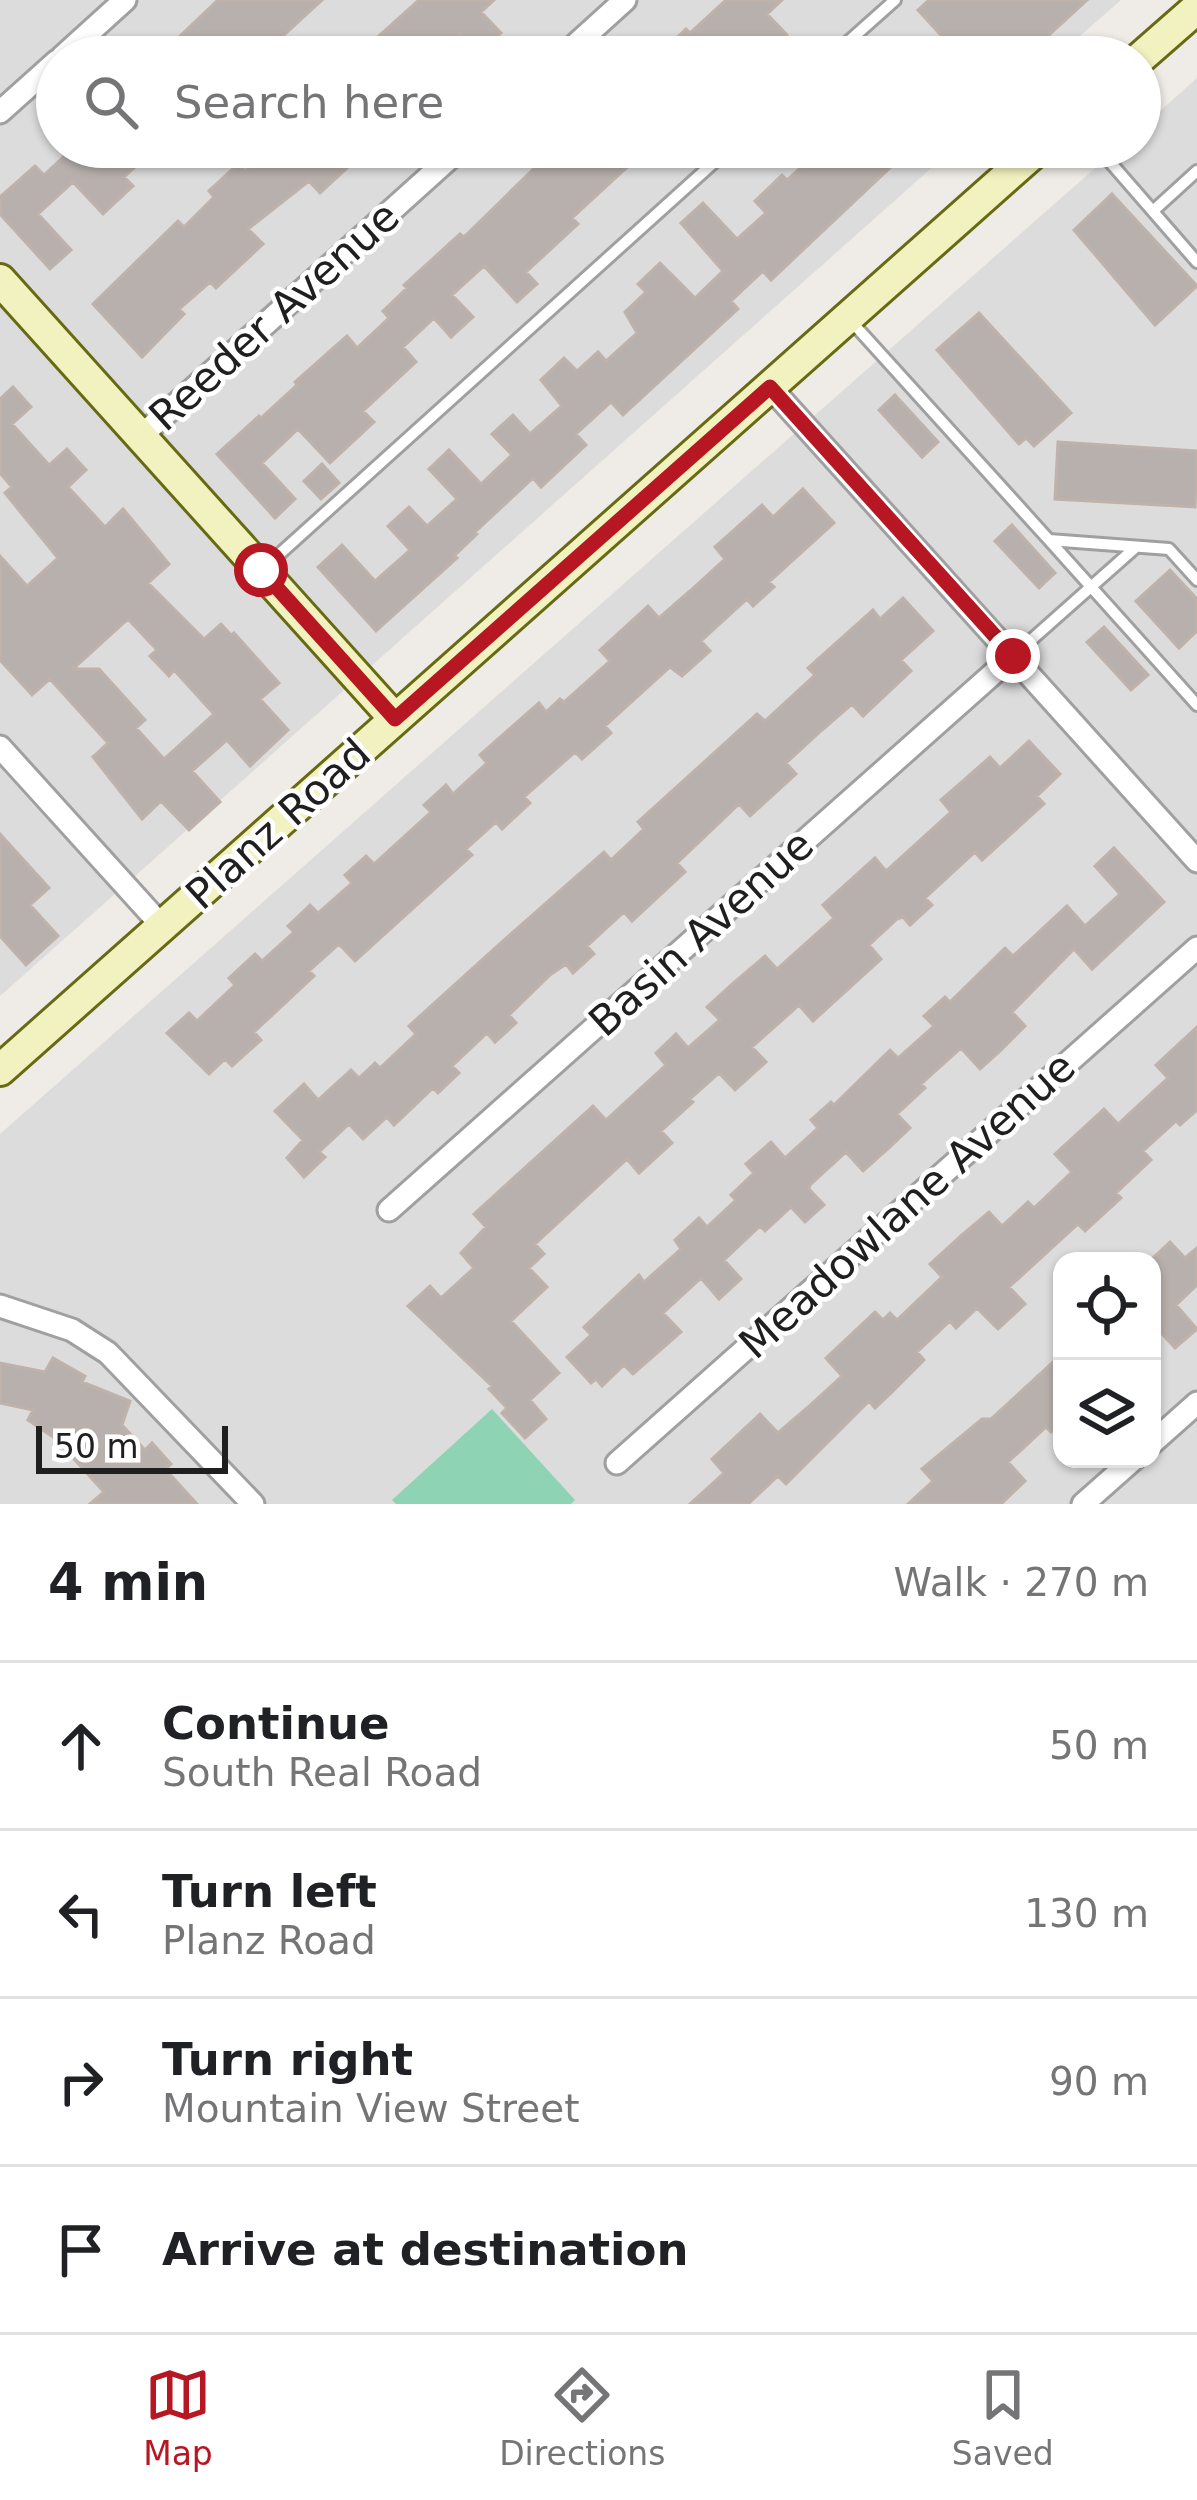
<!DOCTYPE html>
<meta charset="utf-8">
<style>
:root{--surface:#fff;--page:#f6f6f6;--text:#202124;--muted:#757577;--line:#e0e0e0;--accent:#b71722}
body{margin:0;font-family:"DejaVu Sans",sans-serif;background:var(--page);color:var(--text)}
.controls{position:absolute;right:36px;bottom:36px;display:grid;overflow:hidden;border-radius:24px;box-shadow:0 3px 9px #0004}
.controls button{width:108px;height:108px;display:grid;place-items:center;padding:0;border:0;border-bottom:3px solid var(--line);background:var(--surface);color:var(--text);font:60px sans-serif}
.scale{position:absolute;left:36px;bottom:30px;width:192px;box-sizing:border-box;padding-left:12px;border:6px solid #1f1f1f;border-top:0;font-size:33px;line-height:42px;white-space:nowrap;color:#1f1f1f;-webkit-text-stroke:9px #fff;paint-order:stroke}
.stop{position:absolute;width:36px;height:36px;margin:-27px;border:9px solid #b71722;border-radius:50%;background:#fff}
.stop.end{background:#b71722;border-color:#fff;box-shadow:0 3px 12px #0008}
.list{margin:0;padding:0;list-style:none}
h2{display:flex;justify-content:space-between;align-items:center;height:156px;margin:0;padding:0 48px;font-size:51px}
h2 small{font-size:39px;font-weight:400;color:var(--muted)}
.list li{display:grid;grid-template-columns:78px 1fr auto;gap:36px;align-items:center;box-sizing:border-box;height:168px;padding:0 48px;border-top:3px solid var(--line)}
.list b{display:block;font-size:45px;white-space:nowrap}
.list p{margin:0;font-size:39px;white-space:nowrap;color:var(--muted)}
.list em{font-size:39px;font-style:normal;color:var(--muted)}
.icon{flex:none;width:66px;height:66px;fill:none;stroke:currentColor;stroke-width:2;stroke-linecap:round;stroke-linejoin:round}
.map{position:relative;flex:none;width:1197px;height:1504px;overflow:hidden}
.search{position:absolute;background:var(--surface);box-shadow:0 3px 9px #0004;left:36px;right:36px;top:36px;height:132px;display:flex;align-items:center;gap:30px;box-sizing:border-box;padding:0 42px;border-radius:66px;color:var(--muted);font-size:45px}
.sheet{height:828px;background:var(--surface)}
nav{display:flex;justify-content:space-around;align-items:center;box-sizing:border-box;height:168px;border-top:3px solid var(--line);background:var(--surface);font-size:33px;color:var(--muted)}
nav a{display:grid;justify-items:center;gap:6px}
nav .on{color:var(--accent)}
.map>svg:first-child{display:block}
</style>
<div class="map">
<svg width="1197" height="1504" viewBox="0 0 1197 1504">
<rect width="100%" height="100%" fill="#efebe6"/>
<path fill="#dddcdc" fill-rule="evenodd" d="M0,0h1121l-65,57h-999v90h898l-955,849z
M1197,78v1426h-1197v-370l1119,-987h21v-18zM1062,1261h90v198h-90z"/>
<path fill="#8ed4b4" d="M492,1409l83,91 -4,4h-175l-4,-4z"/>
<path fill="#b8b0ac" stroke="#bfb2aa" stroke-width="3" fill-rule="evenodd" d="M218,0h104l-62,57h-87l14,-12 -8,-8z
M419,0h75l-13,12 20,21 -22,20 -18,-20 -27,24h-53l-11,-13z
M726,0h56l-15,14 20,21 -24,22h-85l-10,-11 18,-17 4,4z
M929,0h158l-62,57h-64l-43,-47z
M74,147h83l-33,30 9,9 -30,28 -30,-32 -35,32 33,36 -21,19 -50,-55v-17l35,-31 9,9z
M272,147h98l-50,46 -11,-12 -61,48 15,15 -47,44 -6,-6 -31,27 5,5 -42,43 -49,-53 85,-83 6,6 30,-30 -5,-6 29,-27 7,7z
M556,147h93l-77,71 6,6 -52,48 11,12 -20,18 -33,-36 -32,29 21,22 -22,20 -17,-19 -31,29 13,15 -53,49 11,11 -44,41 -32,-34 -36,34 33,36 -20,19 -58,-64 42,-38 2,2 36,-33 -2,-3 52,-46 10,12 32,-30 -6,-7 24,-23 -3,-3 56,-51 4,3z
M823,147h89l-141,133 -8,-9 -32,30 7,8 -115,106 -12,-13 -35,32 10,11 -45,42 -8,-9 -58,54 2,2 -23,22 3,2 -81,73 -58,-64 24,-22 33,36 35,-31 -22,-24 21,-19 18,19 30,-27 -28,-30 20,-19 32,34 31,-29 -20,-21 21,-19 17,19 32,-28 -21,-26 23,-22 13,13 21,-19 8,9 31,-28 -12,-21 21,-20 -8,-8 22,-21 35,35 28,-27 -42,-48 22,-20 34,36 29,-26 -11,-12 27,-26 5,5z
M1112,194l85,92 -42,39 -81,-95z
M979,313l92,100 -37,33 -8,-8 -7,6 -82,-94z
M13,387l18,20 -19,17 37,41 18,-16 19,21 -18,17 37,40 18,-18 46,55 -21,19 56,56 17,-15 10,11 3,-2 45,50 -19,16 28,31 -38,36 -23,-26 -35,31 28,31 -31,28 -28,-29 -19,18 -49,-62 15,-14 -58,-64 -18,16 -32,-35v-104l27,30 31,-28 -53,-65 7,-6 -12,-14v-74zM128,619l29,31 -7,6 19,20 5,-6 40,44 -50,45 -28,-31 9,-8 -46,-51h-26z
M895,395l43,47 -16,15 -43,-47z
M1058,442l139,9 -2,56 -140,-8z
M322,464l17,19 -18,16 -17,-18z
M803,489l31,34 -65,59 5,5 -21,19 -6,-7 -46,42 9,10 -28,25 -12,-9 -65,59 6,7 -29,26 -7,-7 -16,14 -35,31 6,6 -28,26 -6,-7 -30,27 6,6 -117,106 -16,-17 -30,27 5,5 -60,56 7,8 -29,26 -7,-7 -16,15 -42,-41 22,-20 8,8 38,-36 -6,-7 26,-24 7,7 32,-29 -6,-6 22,-21 8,8 34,-30 -7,-8 21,-19 8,8 57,-52 -7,-7 22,-20 7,9 34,-31 -7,-8 59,-52 7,9 14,-13 4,3 46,-41 -10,-11 48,-44 11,12 31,-27 35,-32 -10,-12 47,-42 11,12z
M1012,525l43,48 -16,15 -44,-47z
M1170,570l27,29v32l-18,17 -43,-47z
M903,598l30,33 -32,29 10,11 -48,45 -11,-12 -30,26 -36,33 10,11 -46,42 -11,-12 -62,59 8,9 -53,49 -8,-9 -37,34 7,8 -21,19 -7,-9 -16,11 -41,40 7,8 -21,19 -8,-9 -35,33 7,7 -21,20 -5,-5 -39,37 -7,-8 -24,22 -14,-15 -30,28 6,5 -21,20 -17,-19 16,-18 -28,-29 29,-27 14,16 33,-30 8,8 16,-15 5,5 36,-34 -7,-8 86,-78 109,-96 7,8 33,-31 -6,-7 119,-108 8,7 50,-46 -7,-7 65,-58 7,9z
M1104,627l44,48 -17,15 -44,-48z
M1029,741l31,33 -23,22 7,8 -62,56 -7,-8 -50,46 7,7 -22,20 -7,-8 -6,2 -28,26 12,14 -68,62 -14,-16 -47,42 14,15 -31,28 -16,-17 -29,26 3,3 -32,29 11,12 -33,30 -12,-14 -92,85 9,10 -15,14 18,19 -36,34 48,52 -29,27 16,19 -21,19 -23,-25 5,-5 -18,-19 3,-3 -84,-80 22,-20 11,12 33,-30 -13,-15 25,-26 -12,-13 119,-108 13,14 60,-55 -10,-12 20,-19 12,14 32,-28 -13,-13 24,-22 34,-29 12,13 57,-51 -11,-13 52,-47 11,13 65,-59 -10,-12 22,-19 27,-24 10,11z
M0,834l49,54 -19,17 28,31 -32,29 -26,-29z
M1114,848l50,54 -72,67 -18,-20 -62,63 13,14 -26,26 -19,17 -19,-21 -40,36 4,4 -28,26 13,14 -20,19 -27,24 -17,-19 -36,33 -1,4 15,16 -19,17 -14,-15 -26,24 -5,-5 -36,34 17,19 -22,20 -18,-21 -38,35 18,19 -48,42 -9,-9 -22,21 -6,-7 -5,4 -24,-26 24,-22 -7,-8 55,-52 5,7 37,-33 -6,-9 24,-22 8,9 29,-27 -5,-5 23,-22 -8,-9 25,-22 14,16 33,-30 -7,-8 20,-18 3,3 56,-55 8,8 36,-32 -10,-10 21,-19 5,5 55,-54 8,8 54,-50 18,20 35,-32 -25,-28z
M1197,1027v83l-17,15 -4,-4 -33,30 8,9 -35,33 5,5 -36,33 -7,-7 -69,63 16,17 -27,25 -21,-21 -21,20 -6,-7 -33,31 7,8 -34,34 -15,14 -6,-7 -83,83 -8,-8 -30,28h-58l34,-31 -12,-14 48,-45 18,19 29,-25 35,-32 -16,-18 49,-46 8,8 7,-7 7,7 45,-43 -12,-13 32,-29 27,-23 13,14 26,-24 6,6 38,-36 -17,-18 49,-45 14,15 50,-46 -12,-13z
M1170,1242l15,16 12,-10v37l-21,20 21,24 -22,19 -23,-25v-64z
M1062,1354v67l-11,11 -5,-5 -38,35 17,19 -24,23h-93l25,-23 -11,-12 60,-50h9z
M53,1358l32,18 -3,6 48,19 -8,24 23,25 7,-7 19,21 -6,5 32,35h-107l14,-12 -48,-53 -28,-19 5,-10 -33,-7v-40l45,9z"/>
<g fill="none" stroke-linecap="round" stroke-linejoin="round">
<defs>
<path id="lane" d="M831,57l64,-57
M1097,147l100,115
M1153,211l44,-40
M850,320l199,220 120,9 28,31
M1049,540l148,165
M264,568l467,-421
M1013,656l123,-109"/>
<path id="street" d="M62,57l63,-57
M562,57l63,-57
M0,112l57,-51
M770,387l427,474
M141,436l321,-289
M0,747l162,179
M389,1210l624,-554
M0,1306l72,24 36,23 145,151
M1152,1443l45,-40
M617,1463l580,-515
M1083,1504l51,-45"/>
<path id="secondary" d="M1140,58l57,-50
M0,280l395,439
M0,1070l1040,-923"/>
</defs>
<use href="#lane" stroke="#a0a0a0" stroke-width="16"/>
<use href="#street" stroke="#a0a0a0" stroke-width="27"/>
<use href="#secondary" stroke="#676a12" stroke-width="36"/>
<use href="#lane" stroke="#fff" stroke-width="10"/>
<use href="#street" stroke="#fff" stroke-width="21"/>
<use href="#secondary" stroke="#f2f2c1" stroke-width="30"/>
</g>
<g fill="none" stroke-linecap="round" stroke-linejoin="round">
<path stroke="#b71722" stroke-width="15" d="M261,570l134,149 375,-332 243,269"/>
</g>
<g text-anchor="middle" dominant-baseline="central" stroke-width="9" stroke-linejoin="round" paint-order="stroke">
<g font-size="42" fill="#1f1f1f" stroke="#fff">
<text transform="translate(274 316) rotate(-42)">Reeder Avenue</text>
<text transform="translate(278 824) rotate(-42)">Planz Road</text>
<text transform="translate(701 933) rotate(-42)">Basin Avenue</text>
<text transform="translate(907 1205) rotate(-42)">Meadowlane Avenue</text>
</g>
</g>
</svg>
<div class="controls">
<button><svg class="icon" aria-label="locate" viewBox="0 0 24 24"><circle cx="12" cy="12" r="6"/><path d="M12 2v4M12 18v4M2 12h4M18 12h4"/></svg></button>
<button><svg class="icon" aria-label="layers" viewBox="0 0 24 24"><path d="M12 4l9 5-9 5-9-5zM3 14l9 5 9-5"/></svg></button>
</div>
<div class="scale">50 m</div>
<div class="stop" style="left:261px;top:570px"></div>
<div class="stop end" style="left:1013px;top:656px"></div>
<div class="search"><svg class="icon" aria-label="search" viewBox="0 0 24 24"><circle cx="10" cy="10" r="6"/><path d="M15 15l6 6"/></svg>Search here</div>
</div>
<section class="sheet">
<h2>4 min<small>Walk · 270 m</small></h2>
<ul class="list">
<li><svg class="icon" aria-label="ahead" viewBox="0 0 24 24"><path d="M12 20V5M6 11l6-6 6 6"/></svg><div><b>Continue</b><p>South Real Road</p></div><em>50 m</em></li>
<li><svg class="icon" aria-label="left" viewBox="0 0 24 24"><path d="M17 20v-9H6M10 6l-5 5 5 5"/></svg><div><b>Turn left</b><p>Planz Road</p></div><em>130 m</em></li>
<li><svg class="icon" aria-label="right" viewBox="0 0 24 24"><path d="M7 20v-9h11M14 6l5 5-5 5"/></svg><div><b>Turn right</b><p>Mountain View Street</p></div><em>90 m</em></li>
<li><svg class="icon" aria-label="arrive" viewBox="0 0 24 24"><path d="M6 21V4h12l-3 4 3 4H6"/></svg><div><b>Arrive at destination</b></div></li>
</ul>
</section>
<nav>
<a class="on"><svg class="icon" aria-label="map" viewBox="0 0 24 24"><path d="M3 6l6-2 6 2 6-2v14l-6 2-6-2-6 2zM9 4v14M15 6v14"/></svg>Map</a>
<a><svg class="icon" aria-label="directions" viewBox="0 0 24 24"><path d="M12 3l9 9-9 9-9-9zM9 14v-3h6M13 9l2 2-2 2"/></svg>Directions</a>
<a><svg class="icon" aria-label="saved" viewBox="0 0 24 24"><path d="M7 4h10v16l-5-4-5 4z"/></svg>Saved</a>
</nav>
